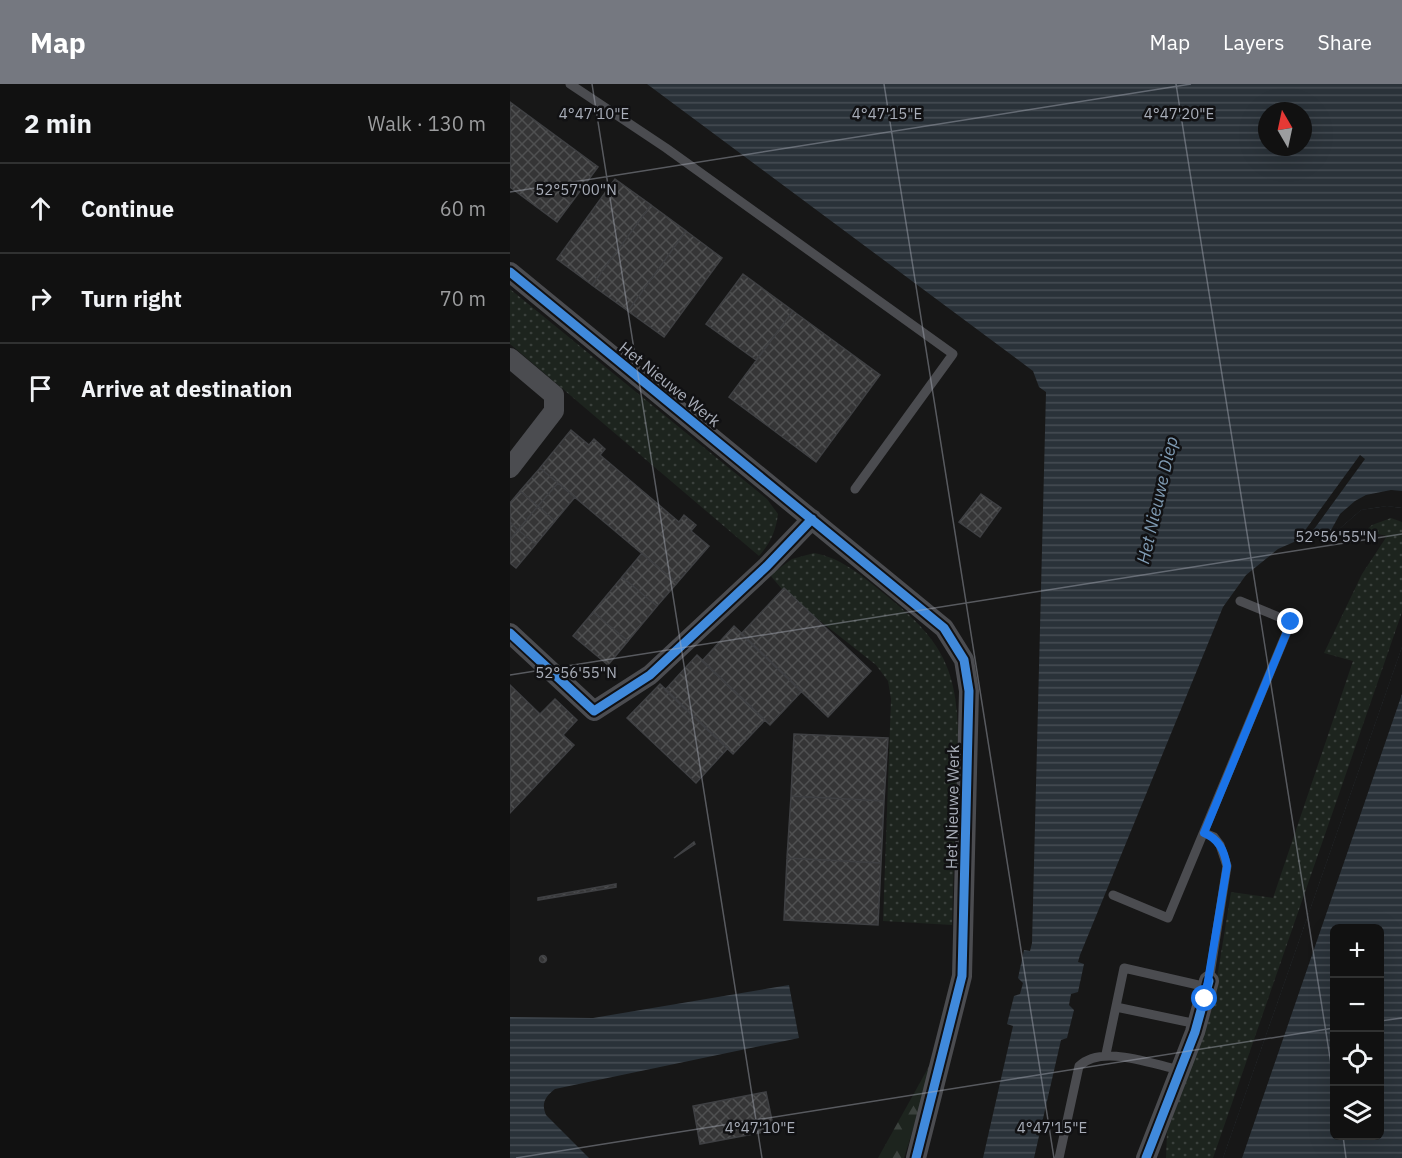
<!DOCTYPE html>
<meta charset="utf-8">
<style>
:root{--surface:#111;--page:#1a1a1a;--text:#f1f3f6;--muted:#9c9d9f;--line:#303131;--accent:#757880}
body{margin:0;font-family:"IBM Plex Sans",sans-serif;background:var(--page);color:var(--text)}
.controls{position:absolute;right:18px;bottom:18px;display:grid;overflow:hidden;border-radius:9px;box-shadow:0 6px 24px #0002}
.controls button{width:54px;height:54px;display:grid;place-items:center;padding:0;border:0;border-bottom:2px solid var(--line);background:var(--surface);color:var(--text);font:30px sans-serif}
.compass{position:absolute;left:748px;top:18px;width:54px;height:54px;border-radius:50%;background:var(--surface);box-shadow:0 6px 24px #0002;rotate:351deg}
.stop{position:absolute;width:18px;height:18px;margin:-14px;border:4px solid #1a73e8;border-radius:50%;background:#fff}
.stop.end{background:#1a73e8;border-color:#fff;box-shadow:0 2px 6px #0008}
.list{margin:0;padding:0;list-style:none}
h2{display:flex;justify-content:space-between;align-items:center;height:78px;margin:0;padding:0 24px;font-size:26px}
h2 small{font-size:20px;font-weight:400;color:var(--muted)}
.list li{display:grid;grid-template-columns:39px 1fr auto;gap:18px;align-items:center;box-sizing:border-box;height:90px;padding:0 24px;border-top:2px solid var(--line)}
.list b{display:block;font-size:22px;white-space:nowrap}
.list em{font-size:20px;font-style:normal;color:var(--muted)}
.icon{flex:none;width:33px;height:33px;fill:none;stroke:currentColor;stroke-width:2;stroke-linecap:round;stroke-linejoin:round}
.map{position:relative;flex:none;width:892px;height:1074px;overflow:hidden}
header{display:flex;align-items:center;gap:36px;box-sizing:border-box;height:84px;padding:0 30px;background:var(--accent);color:#fff}
header strong{font-size:28px}
nav{display:flex;gap:33px;margin-inline-start:auto;font-size:21px}
main{display:flex}
aside{flex:1;background:var(--surface)}
.map>svg:first-child{display:block}
</style>
<header>
<strong>Map</strong>
<nav><a>Map</a><a>Layers</a><a>Share</a></nav>
</header>
<main>
<aside>
<h2>2 min<small>Walk · 130 m</small></h2>
<ul class="list">
<li><svg class="icon" aria-label="ahead" viewBox="0 0 24 24"><path d="M12 20V5M6 11l6-6 6 6"/></svg><div><b>Continue</b></div><em>60 m</em></li>
<li><svg class="icon" aria-label="right" viewBox="0 0 24 24"><path d="M7 20v-9h11M14 6l5 5-5 5"/></svg><div><b>Turn right</b></div><em>70 m</em></li>
<li><svg class="icon" aria-label="arrive" viewBox="0 0 24 24"><path d="M6 21V4h12l-3 4 3 4H6"/></svg><div><b>Arrive at destination</b></div></li>
</ul>
</aside>
<div class="map">
<svg width="892" height="1074" viewBox="0 0 892 1074">
<defs>
<pattern id="grass-dots" width="8" height="8" patternUnits="userSpaceOnUse" patternTransform="scale(1.5)"><rect width="8" height="8" fill="#1d241e"/><path d="M2 2h.1M6 6h.1" fill="none" stroke="#3b413d" stroke-width="1.8" stroke-linecap="round"/></pattern>
<pattern id="forest-firs" width="22" height="20" patternUnits="userSpaceOnUse" patternTransform="scale(1.5)"><rect width="22" height="20" fill="#1d241e"/><path d="M5 1l3.5 6h-7zM16 11l3.5 6h-7z" fill="#3b413d"/></pattern>
<pattern id="water-rules" width="6" height="5" patternUnits="userSpaceOnUse" patternTransform="scale(1.5)"><rect width="6" height="5" fill="#2a3239"/><path d="M0 2.5h6" fill="none" stroke="#464d54"/></pattern>
<pattern id="building-cross-hatch" width="8" height="8" patternUnits="userSpaceOnUse" patternTransform="scale(1.5)"><rect width="8" height="8" fill="#353536"/><path d="M0 0l8 8M0 8l8-8" fill="none" stroke="#4f5051"/></pattern>
</defs>
<rect width="100%" height="100%" fill="#171717"/>
<path fill="url(#grass-dots)" d="M0,205l257,210 11,15c-2,17 -8,30 -19,42l-249,-212z
M881,434l11,4v90l-189,546h-47l1,-26 45,-123 19,-117 42,6 80,-237 -29,-8 38,-79 25,-38 -22,-5 7,-6z
M304,469c26,5 43,19 63,35 54,43 79,68 81,141l-6,196 -69,-4 8,-222 -3,-18 -12,-16 -90,-71 -16,-19 22,-16z"/>
<path fill="url(#forest-firs)" d="M427,968l-33,106h-26z"/>
<path fill="url(#water-rules)" fill-rule="evenodd" d="M137,0h755v424l-15,-2 -26,4 -24,21 -34,7 -25,11 -32,26 -23,32 -143,348 -2,7 6,2 -6,28 -7,2 -2,11 5,5 -7,28 -6,2 -27,118h-51l30,-132 -6,-2 7,-28 6,-2 3,-11 -5,-5 6,-28 6,1 2,-8 14,-551 -7,-5 -6,-16zM757,27h36v36h-36z
M892,563v511h-179zM824,844h46v208h-46z
M279,901l10,53 -244,51c-10,8 -14,14 -9,26l43,43h-79v-141l83,1z"/>
<path fill="#171717" d="M850,371l5,4 -56,77 -11,4z
M881,406l11,1v17l-15,-2 -26,4 -24,21 -7,1 10,-18 15,-13 11,-6z
M892,563v47l-160,464h-19z"/>
<path fill="url(#building-cross-hatch)" stroke="#3f4043" stroke-width="1.5" d="M0,18l88,65 -41,55 -47,-35z
M105,95l36,26 -59,80 -35,-26z
M141,121l35,26 -58,80 -36,-26z
M176,147l36,27 -58,79 -36,-26z
M233,190l50,37 -37,49 -50,-36z
M283,227l87,64 -64,87 -87,-65z
M61,346l18,15 5,-6 11,10 -5,6 79,67 5,-7 12,10 -5,6 18,15 -32,37 -137,-115z
M30,384l18,15 -20,23 -18,-15z
M48,399l17,14 -20,24 -17,-15z
M10,407l18,15 -20,24 -8,-8v-19z
M471,410l20,14 -21,29 -21,-15z
M28,422l17,15 -19,23 -18,-14z
M0,438l8,8 -8,10z
M8,446l18,14 -20,24 -6,-5v-23z
M132,469l35,30 -20,23 -35,-29z
M112,493l35,29 -29,35 -35,-29z
M274,504l87,83 -43,46 -87,-83z
M83,528l35,29 -20,24 -35,-29z
M224,542l68,65 -32,34 -68,-64z
M187,571l68,65 -32,34 -68,-64z
M150,600l68,64 -32,35 -69,-65z
M0,601l30,29 15,-15 22,21 -14,15 11,10 -64,68z
M284,650l94,4 -4,63 -93,-5z
M281,712l93,5 -3,62 -94,-5z
M184,758l1,2 -21,14z
M277,774l94,5 -3,62 -94,-5z
M106,800v3l-78,13v-2z
M29.5 875a3.5 3.5 0 1 1 7 0a3.5 3.5 0 1 1-7 0Z
M256,1008l8,38 -74,14 -7,-38z"/>
<g fill="none" stroke-linecap="round" stroke-linejoin="round">
<path stroke="#4b4c50" stroke-width="9" d="M60,0l96,64 287,206 -98,135
M694,749l10,4 6,8 7,21 -18,115
M603,811l55,23 123,-296 -51,-21
M606,923l81,17
M596,970l18,-86 83,19
M549,1074l20,-92c23,-22 72,-2 101,4"/>
<path stroke="#4b4c50" stroke-width="20" d="M0,188l434,356 20,32 5,31 -7,285 -46,182
M0,274l44,37v16l-44,57
M0,549l84,78 56,-36 117,-109 45,-47
M636,1074l49,-126 14,-51"/>
<defs>
<path id="cycleway" d="M0,188l434,356 20,32 5,31 -7,285 -46,182
M0,549l84,78 56,-36 117,-109 45,-47
M636,1074l49,-126 14,-51"/>
</defs>
<use href="#cycleway" stroke="#111113" stroke-width="13"/>
<use href="#cycleway" stroke="#408adc" stroke-width="9"/>
</g>
<g fill="none" stroke-linecap="round" stroke-linejoin="round">
<path stroke="#1a73e8" stroke-width="8" d="M695,915l22,-133c-3,-16 -8,-27 -23,-33l87,-211"/>
</g>
<path fill="none" stroke="#a8adb8" stroke-width="1.5" stroke-opacity="0.45" d="M82,0l170,1074M374,0l170,1074M666,0l158,999M0,108l681,-108M0,591l892,-141M870,937l22,-3M833,1052l3,22M6,1074l818,-130"/>
<g text-anchor="middle" dominant-baseline="central" stroke-width="5" stroke-linejoin="round" paint-order="stroke">
<g font-size="16" fill="#a8adb8" stroke="#111113">
<text transform="translate(160 300) rotate(39)">Het Nieuwe Werk</text>
<text transform="translate(442 723) rotate(-89)">Het Nieuwe Werk</text>
</g>
<g font-size="18" font-style="italic" fill="#7f9bb3" stroke="#111113">
<text transform="translate(647 416) rotate(-77)">Het Nieuwe Diep</text>
</g>
</g>
<g font-size="15" text-anchor="middle" fill="#a8adb8" stroke="#111113" stroke-width="5" stroke-linejoin="round" paint-order="stroke">
<text x="84" y="35">4°47'10"E</text>
<text x="377" y="35">4°47'15"E</text>
<text x="669" y="35">4°47'20"E</text>
<text x="66" y="111">52°57'00"N</text>
<text x="826" y="458">52°56'55"N</text>
<text x="66" y="594">52°56'55"N</text>
<text x="250" y="1049">4°47'10"E</text>
<text x="542" y="1049">4°47'15"E</text>
</g>
</svg>
<div class="controls">
<button>+</button>
<button>−</button>
<button><svg class="icon" aria-label="locate" viewBox="0 0 24 24"><circle cx="12" cy="12" r="6"/><path d="M12 2v4M12 18v4M2 12h4M18 12h4"/></svg></button>
<button><svg class="icon" aria-label="layers" viewBox="0 0 24 24"><path d="M12 4l9 5-9 5-9-5zM3 14l9 5 9-5"/></svg></button>
</div>
<svg class="compass" viewBox="-18 -18 36 36"><path d="M0-13l5 13h-10z" fill="#e53935"/><path d="M0 13l5-13h-10z" fill="#9c9d9f"/></svg>
<div class="stop" style="left:695px;top:915px"></div>
<div class="stop end" style="left:781px;top:538px"></div>
</div>
</main>
